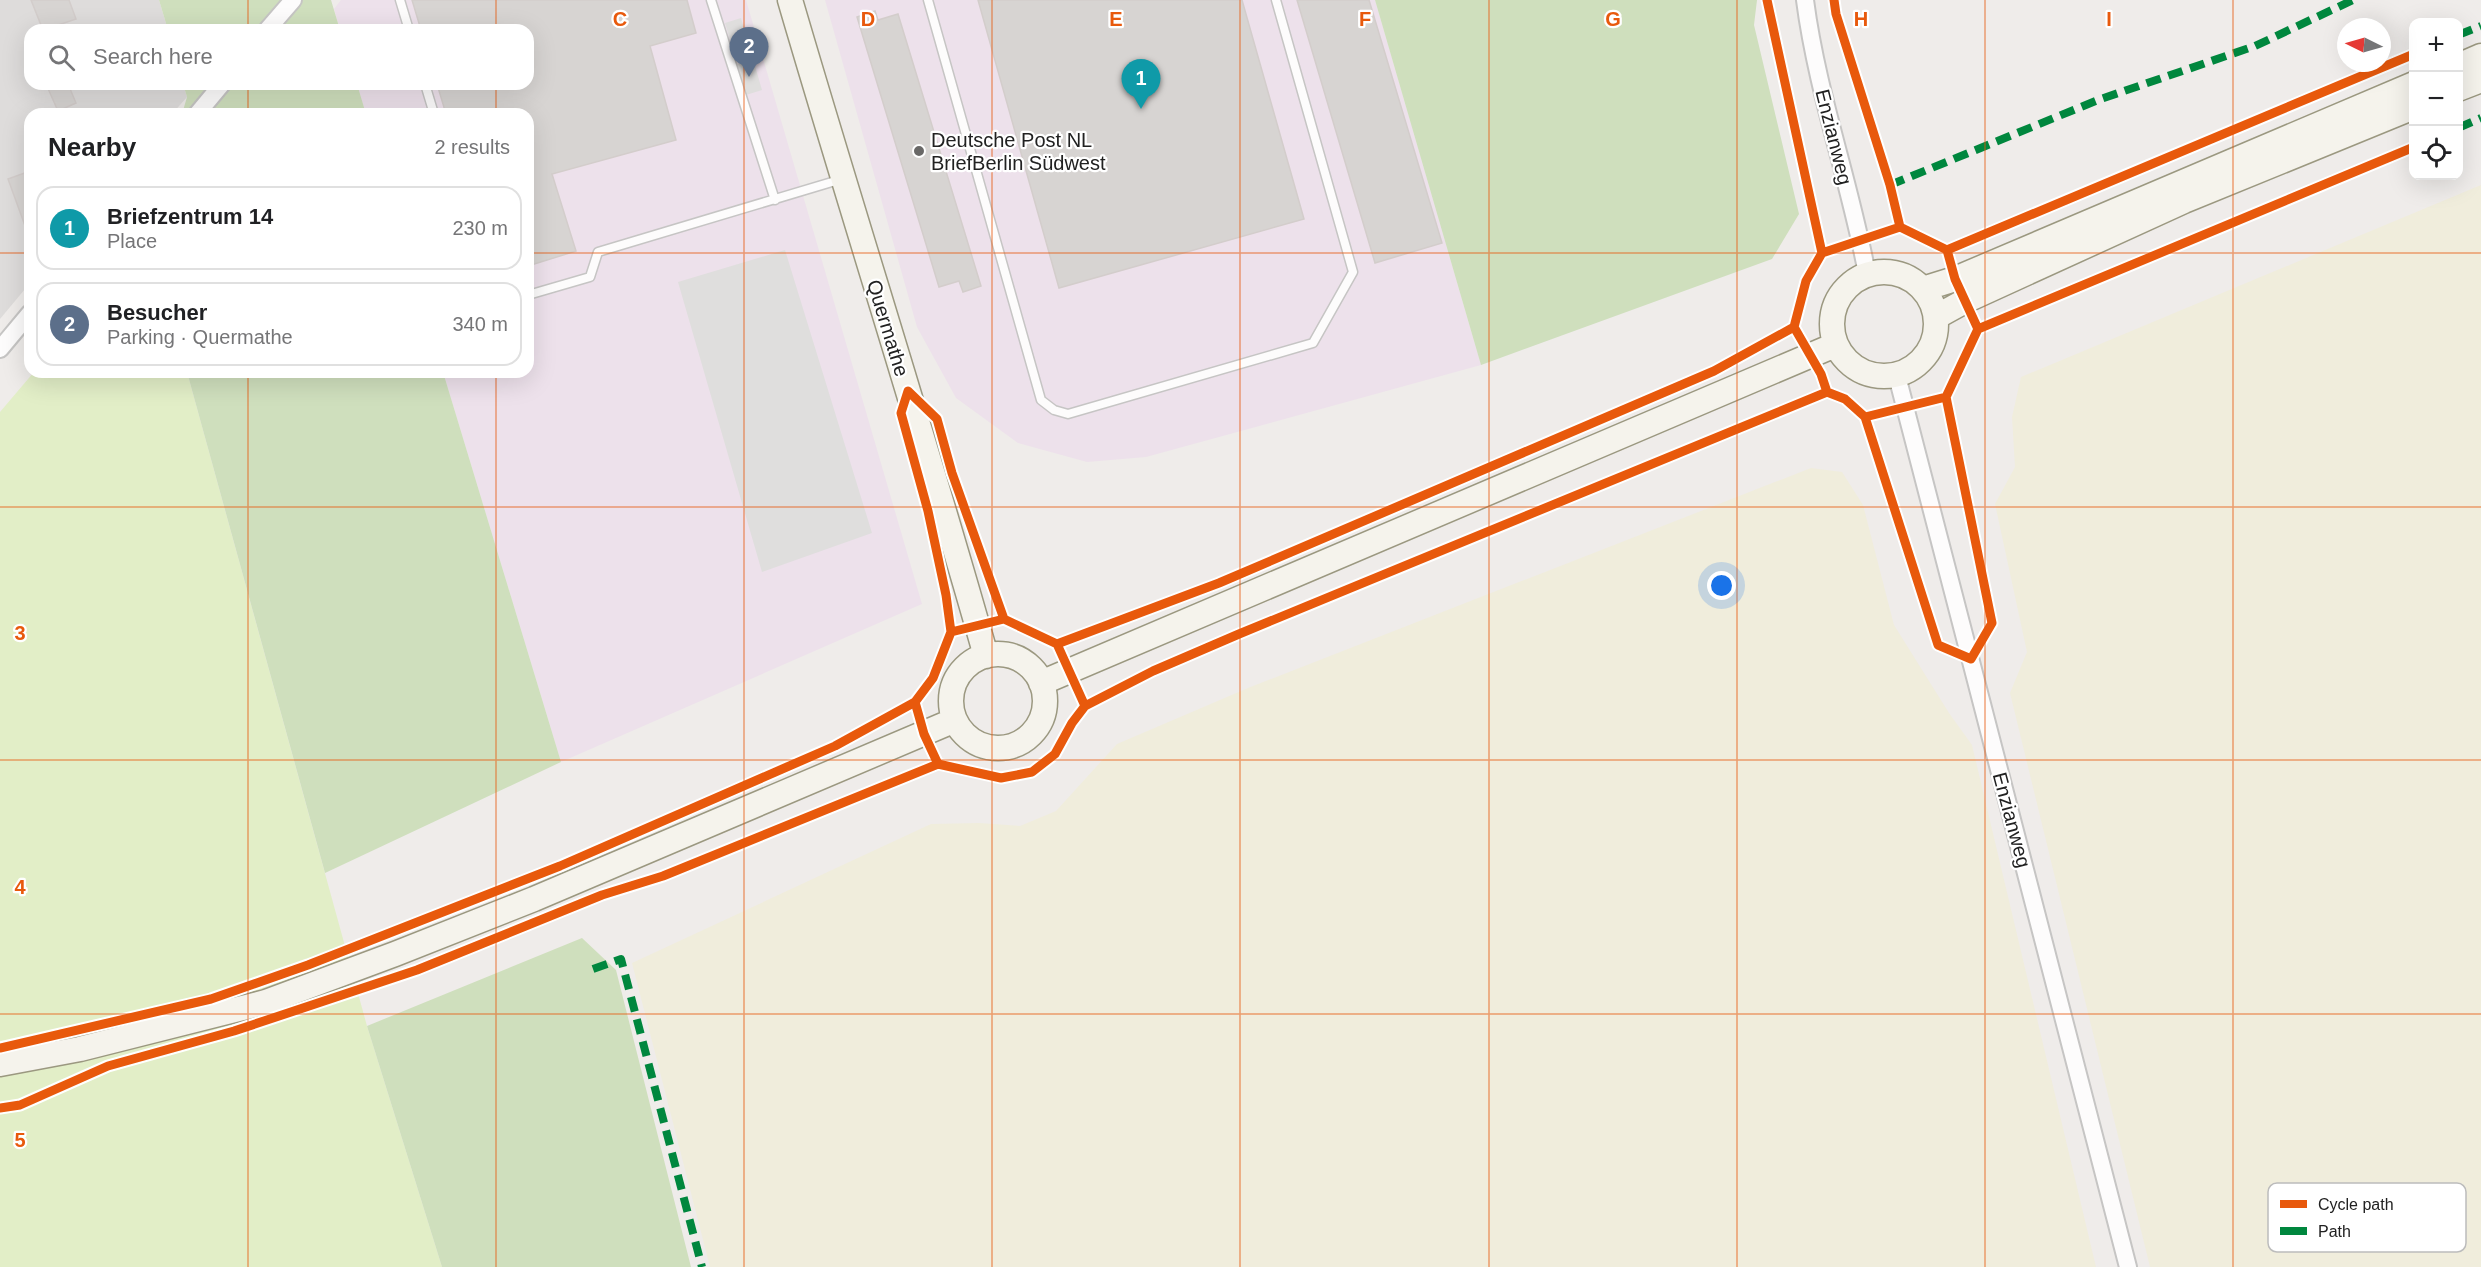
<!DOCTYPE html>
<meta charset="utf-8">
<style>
:root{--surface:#fff;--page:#f2f2f2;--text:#202124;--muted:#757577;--line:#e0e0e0;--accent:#7c3aed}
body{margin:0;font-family:Helvetica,sans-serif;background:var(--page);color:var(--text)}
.controls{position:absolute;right:18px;top:18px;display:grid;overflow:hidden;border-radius:12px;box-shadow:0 6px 24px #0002}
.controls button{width:54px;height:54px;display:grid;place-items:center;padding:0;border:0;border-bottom:2px solid var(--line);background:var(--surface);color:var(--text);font:30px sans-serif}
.compass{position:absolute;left:2337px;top:18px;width:54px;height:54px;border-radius:50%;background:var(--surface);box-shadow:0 6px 24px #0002;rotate:275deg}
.you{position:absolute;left:1722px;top:586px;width:21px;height:21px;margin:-15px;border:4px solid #fff;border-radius:50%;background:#1a73e8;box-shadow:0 0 0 9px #1a73e833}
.badge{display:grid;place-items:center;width:39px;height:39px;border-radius:50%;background:var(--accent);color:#fff;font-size:20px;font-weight:700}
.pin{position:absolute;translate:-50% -50px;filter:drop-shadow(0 2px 3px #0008)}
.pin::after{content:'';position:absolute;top:32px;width:21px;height:18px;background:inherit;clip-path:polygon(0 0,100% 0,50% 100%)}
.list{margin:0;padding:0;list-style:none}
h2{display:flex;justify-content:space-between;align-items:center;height:78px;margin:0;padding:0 24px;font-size:26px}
h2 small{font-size:20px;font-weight:400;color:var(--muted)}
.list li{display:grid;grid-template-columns:39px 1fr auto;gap:18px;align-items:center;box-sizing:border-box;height:84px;margin:0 12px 12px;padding:0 12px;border:2px solid var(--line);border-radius:18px}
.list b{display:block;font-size:22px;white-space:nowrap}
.list p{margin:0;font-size:20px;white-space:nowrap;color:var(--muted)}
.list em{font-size:20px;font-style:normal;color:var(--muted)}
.icon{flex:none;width:33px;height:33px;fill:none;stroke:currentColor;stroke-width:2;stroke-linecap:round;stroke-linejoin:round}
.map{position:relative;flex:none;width:2481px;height:1267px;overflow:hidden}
.search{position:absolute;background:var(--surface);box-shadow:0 6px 24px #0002;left:24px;top:24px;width:510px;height:66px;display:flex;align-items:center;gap:15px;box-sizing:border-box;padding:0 21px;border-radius:18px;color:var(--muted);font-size:22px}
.panel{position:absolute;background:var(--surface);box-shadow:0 6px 24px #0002;left:24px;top:108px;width:510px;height:270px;border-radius:18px}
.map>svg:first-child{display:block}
</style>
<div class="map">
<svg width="2481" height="1267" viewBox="0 0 2481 1267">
<rect width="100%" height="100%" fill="#efecea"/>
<path fill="#dedcdb" d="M0,0h159l9,30h-138v54h153l4,13 -15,17h-142v169l-30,36z"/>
<path fill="#ede1eb" d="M341,0h405l176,604 -361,158 -118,-390h85v-258h-162l-9,-30h171v-54h-188l-6,-21z
M825,0h550l106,365 -335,92 -59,5 -69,-19 -62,-45 -39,-71z"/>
<path fill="#f0eddc" d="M2481,185v1082h-331l-140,-574 17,-41 -32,-148 20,-37 -3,-50 9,-40z
M1811,468l31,4 21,33 31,120 55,88 23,32 124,522h-1386l-78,-304 299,-139 48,-1 41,3 36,-15 61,-67 131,-56z"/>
<path fill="#e2eec7" d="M34,372h153l180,654 75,241h-442v-855z"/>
<path fill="#cfdfbd" d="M159,0h172l9,30h-172z
M1375,0h382l-3,25 45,189 -27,45 -291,106z
M183,84h174l9,30h-184l5,-17z
M187,372h256l118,390 -236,111z
M582,938l34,32 75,297h-249l-75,-241z"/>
<path fill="#dfdedd" d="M741,18l9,31 -16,5 -9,-31z
M753,59l9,31 -16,5 -9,-31z
M785,250l87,283 -110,39 -84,-290z"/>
<path fill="#d7d4d2" stroke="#d3cdcb" stroke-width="1.5" d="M31,0h38l7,19 -33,11z
M412,0h275l9,33 -46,13 26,94 -124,34 24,77 -48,15v-152h-82l-9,-30h91v-54h-107z
M978,0h264l62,219 -245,69z
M1297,0h72l73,243 -67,20z
M875,11l3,9 20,-6 83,272 -18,6 -4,-11 -20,6 -82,-270z
M46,84h22l8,19 -18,8z
M30,171v63h-2l-20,-55z"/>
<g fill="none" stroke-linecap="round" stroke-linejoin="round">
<defs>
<path id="lane" d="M400,0l9,30
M711,0l64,200
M928,0l113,400 13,10 14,4 245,-71 40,-71 -77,-272
M425,84l9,30
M528,295l62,-18 8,-25 244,-73"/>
<path id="street" d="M1805,0c12,93 45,182 62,274
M267,30l26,-30
M197,114l25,-30
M0,349l30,-36
M1892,376h5l231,891"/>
<path id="secondary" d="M790,0c64,219 134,436 196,656
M2458,66l23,-10
M2458,89l23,-9
M1832 324a52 52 0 1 1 104 0a52 52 0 1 1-104 0Z
M1923,289l32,-10 459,-195
M1936,317l29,-16 219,-100 230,-94
M951 701a47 47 0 1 1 94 0a47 47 0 1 1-94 0Z
M1041,683l794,-338
M0,1064l80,-15 186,-47 129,-48 139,-55 421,-179"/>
</defs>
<use href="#lane" stroke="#c6c5c4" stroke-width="11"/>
<use href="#street" stroke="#c6c5c4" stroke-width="20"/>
<use href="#secondary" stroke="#9b9880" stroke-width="27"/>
<use href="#lane" stroke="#fdfcfc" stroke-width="8"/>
<use href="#street" stroke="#fdfcfc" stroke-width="16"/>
<use href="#secondary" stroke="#f5f3ec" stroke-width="24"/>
<path stroke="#00873e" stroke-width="8" stroke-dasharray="15 8" stroke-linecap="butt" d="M2458,35l23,-9
M2458,128l23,-10
M1890,185l208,-85 157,-54 98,-46
M593,969l28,-10 81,308"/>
<defs>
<path id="cycleway" d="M1767,0l55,253
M1834,0l2,14 54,171 10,42
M1947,250l467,-196
M1978,329l436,-182
M1865,417l73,228 33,14 21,-36 -46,-226
M1004,619l53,25 28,62 -13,17 -17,31 -23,18 -31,6 -63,-14 -14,-30 -9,-32 18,-24 18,-46z
M951,632l-5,-37 -18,-84 -27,-98 7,-22 29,28 15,54 52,146
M1057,644l162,-61 495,-212 80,-44
M1085,706l68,-35 86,-37 588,-242 18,7 20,18 81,-20 32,-68 -23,-50 -8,-29 -47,-23 -78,26 -16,28 -12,46 27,47 6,18
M0,1048l211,-49 97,-34 252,-99 275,-120 80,-44
M0,1108l20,-3 88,-39 126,-35 183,-61 185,-75 61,-19 275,-112"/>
</defs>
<use href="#cycleway" stroke="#fff" stroke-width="13"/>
<use href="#cycleway" stroke="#e8590c" stroke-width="9"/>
</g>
<path fill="none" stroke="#e8590c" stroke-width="1.5" stroke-opacity="0.55" d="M248,0v30M496,0v30M744,0v1267M992,0v1267M1240,0v1267M1489,0v1267M1737,0v1267M1985,0v1267M2233,0v1267M248,84v30M496,84v30M0,253h30M528,253h1953M248,372v895M496,372v895M0,507h2481M0,760h2481M0,1014h2481"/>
<circle fill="#696867" stroke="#fff" stroke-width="2" cx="919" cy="151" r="6"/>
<g text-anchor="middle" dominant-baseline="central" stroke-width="4.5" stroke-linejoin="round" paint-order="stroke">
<g font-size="20" fill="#212121" stroke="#fff">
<text transform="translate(1834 137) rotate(76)">Enzianweg</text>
<text transform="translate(888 328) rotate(73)">Quermathe</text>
<text transform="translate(2012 820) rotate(75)">Enzianweg</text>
</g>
<g font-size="20" fill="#212121" stroke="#fff" text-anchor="start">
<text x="931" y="140">Deutsche Post NL<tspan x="931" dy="23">BriefBerlin Südwest</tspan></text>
</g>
</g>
<rect x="2268" y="1183" width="198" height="69" rx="9" fill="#fff" stroke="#bcbcbc" stroke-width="1.5"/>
<rect x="2280" y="1200" width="27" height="8" fill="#e8590c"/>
<rect x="2280" y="1227" width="27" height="8" fill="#00873e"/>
<g font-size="16" fill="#212121">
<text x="2318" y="1210">Cycle path</text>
<text x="2318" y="1237">Path</text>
</g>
<g font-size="20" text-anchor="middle" font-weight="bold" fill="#e8590c" stroke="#fff" stroke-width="4.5" stroke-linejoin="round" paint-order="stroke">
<text x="620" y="26">C</text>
<text x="868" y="26">D</text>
<text x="1116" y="26">E</text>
<text x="1365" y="26">F</text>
<text x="1613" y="26">G</text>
<text x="1861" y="26">H</text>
<text x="2109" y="26">I</text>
<text x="20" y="640">3</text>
<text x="20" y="894">4</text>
<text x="20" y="1147">5</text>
</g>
</svg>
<div class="controls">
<button>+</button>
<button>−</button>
<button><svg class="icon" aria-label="locate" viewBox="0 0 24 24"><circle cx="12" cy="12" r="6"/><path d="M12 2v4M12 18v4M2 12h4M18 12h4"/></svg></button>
</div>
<svg class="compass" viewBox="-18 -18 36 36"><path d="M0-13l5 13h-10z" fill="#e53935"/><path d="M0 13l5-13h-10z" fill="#757577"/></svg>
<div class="you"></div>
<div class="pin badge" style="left:1141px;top:109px;background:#0f9aa8">1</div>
<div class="pin badge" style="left:749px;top:77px;background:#5c6f8a">2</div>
<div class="search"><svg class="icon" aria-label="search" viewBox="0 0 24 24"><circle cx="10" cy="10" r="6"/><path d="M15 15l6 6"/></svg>Search here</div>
<section class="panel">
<h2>Nearby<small>2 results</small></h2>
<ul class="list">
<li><span class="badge" style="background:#0f9aa8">1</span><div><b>Briefzentrum 14</b><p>Place</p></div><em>230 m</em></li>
<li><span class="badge" style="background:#5c6f8a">2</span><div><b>Besucher</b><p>Parking · Quermathe</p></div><em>340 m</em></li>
</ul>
</section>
</div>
